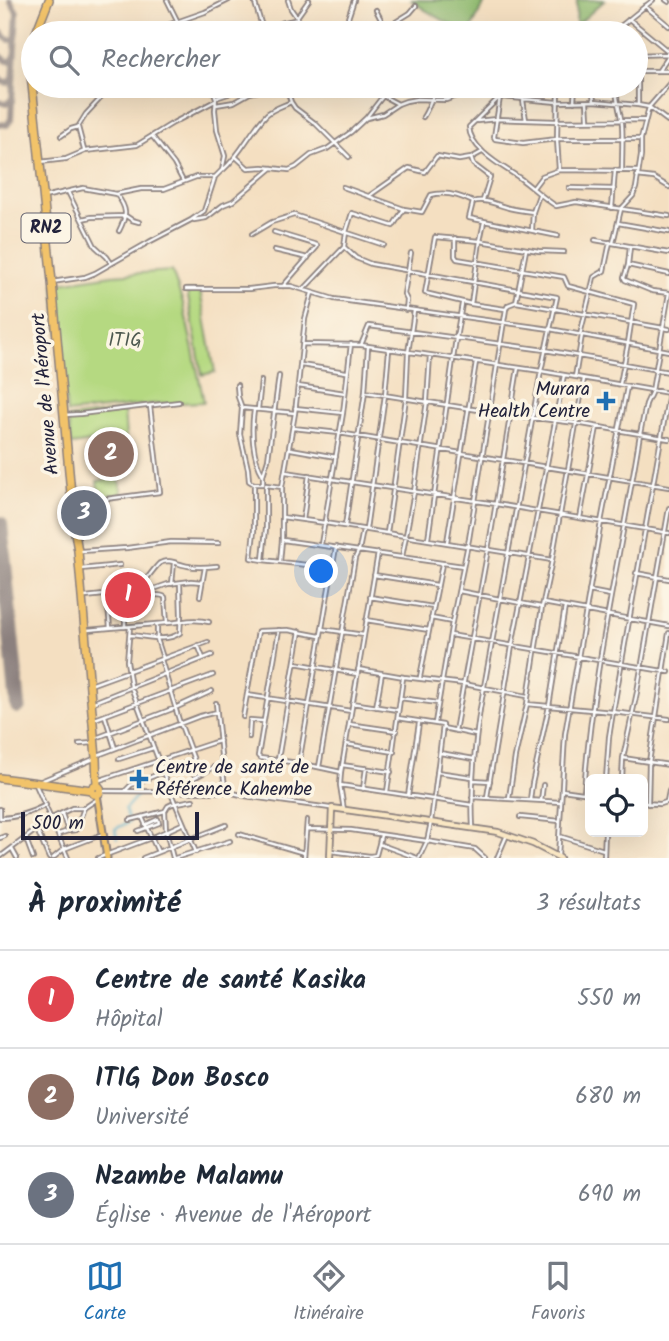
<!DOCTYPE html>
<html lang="fr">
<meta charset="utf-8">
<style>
:root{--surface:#fff;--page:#f2f2f3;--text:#1f2937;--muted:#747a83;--line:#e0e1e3;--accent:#1f6fb2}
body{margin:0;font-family:Kalam,sans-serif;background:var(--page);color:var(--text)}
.controls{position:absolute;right:21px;bottom:21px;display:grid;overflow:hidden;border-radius:10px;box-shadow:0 7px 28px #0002}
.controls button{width:63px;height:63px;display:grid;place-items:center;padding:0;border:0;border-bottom:2px solid var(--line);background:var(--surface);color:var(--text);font:35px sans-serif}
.scale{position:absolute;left:21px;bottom:18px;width:178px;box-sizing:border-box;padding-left:7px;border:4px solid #22223b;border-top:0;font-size:19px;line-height:24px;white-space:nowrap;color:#22223b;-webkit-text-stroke:5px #fcf5e5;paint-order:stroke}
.you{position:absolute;left:322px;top:572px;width:24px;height:24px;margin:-18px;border:5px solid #fff;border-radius:50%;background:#1a73e8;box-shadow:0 0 0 10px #1a73e833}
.badge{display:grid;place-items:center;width:46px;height:46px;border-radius:50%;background:var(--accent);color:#fff;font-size:23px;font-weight:700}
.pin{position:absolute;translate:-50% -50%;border:4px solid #fff;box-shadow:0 2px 7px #0006}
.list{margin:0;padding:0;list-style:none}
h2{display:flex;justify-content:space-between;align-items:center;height:91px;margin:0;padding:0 28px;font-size:30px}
h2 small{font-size:23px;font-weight:400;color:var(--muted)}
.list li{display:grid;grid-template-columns:46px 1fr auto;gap:21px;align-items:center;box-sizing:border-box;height:98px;padding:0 28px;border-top:2px solid var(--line)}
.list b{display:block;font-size:26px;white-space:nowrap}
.list p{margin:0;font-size:23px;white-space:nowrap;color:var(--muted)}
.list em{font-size:23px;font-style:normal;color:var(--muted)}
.icon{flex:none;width:38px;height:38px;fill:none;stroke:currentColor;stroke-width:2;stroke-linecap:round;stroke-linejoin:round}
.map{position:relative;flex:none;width:669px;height:858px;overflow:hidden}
.search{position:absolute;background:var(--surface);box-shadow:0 7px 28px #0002;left:21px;right:21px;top:21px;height:77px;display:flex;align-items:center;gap:18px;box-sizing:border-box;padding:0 24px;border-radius:38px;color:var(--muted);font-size:26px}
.sheet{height:385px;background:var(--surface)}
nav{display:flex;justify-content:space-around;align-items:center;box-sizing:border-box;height:98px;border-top:2px solid var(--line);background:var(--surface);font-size:19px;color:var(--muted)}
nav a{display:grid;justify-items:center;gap:4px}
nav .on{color:var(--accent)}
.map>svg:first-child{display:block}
</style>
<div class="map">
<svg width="669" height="858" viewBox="0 0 669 858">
<rect width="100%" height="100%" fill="#fcf5e5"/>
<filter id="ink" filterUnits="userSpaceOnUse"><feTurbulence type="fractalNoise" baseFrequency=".0143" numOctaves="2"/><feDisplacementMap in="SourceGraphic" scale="14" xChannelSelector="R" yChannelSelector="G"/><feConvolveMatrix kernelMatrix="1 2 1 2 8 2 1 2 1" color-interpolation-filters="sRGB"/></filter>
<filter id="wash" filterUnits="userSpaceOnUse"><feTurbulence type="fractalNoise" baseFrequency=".00686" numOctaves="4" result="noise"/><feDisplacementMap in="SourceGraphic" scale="28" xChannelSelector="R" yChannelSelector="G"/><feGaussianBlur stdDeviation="1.57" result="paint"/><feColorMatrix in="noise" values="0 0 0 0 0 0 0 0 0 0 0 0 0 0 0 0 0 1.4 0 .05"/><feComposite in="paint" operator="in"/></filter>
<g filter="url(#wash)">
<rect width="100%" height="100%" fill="#f4dfc1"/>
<path fill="#b5d981" stroke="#6c7e5e" stroke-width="2" d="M172,271l11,32 21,99 -52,2 -85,9 -13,-129 58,-9z
M187,291h13l15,81 -13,3z
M124,411l2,26 -55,8 -3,-27z
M119,478l3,16 -23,3 -2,-16z"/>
<path fill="#90b96f" stroke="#596e55" stroke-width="2" d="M411,0h75l-17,33h-3l-41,-23z
M577,0h28l-29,26z"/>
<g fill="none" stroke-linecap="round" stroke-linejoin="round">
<path stroke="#4aabc9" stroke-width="2" d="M117,839l-2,-10 14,-7 -4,-13 14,-16"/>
<path stroke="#8b807e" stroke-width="6" d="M2,33c3,6 8,10 14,4
M1,56l6,5h4l3,-3
M0,78l3,4 4,1 6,-4
M0,102l6,2 6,-5
M0,124l7,1 4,-6 6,-107 -7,-12"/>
<path stroke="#8b807e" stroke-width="16" d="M0,524l18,182"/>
</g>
</g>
<g filter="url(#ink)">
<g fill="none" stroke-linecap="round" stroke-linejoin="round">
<defs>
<path id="street" d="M167,0l11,22
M254,0l10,33
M288,0l3,9 7,10 5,14
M666,0l3,2
M645,6l24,20
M376,10l12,23
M297,17l12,-17
M629,19l40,33
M264,31l17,-8 17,-4
M145,33l60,-21 24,-12
M345,33l3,-15 6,-18
M383,33l11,-10 16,-10 6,-7
M453,33h1
M612,33l41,-33
M636,55l33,-1
M636,62l2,9v33
M659,70l10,-15
M636,71h33
M286,86l5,16 4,6 21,16 33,33
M511,86l-42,41c1,23 35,40 52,52 12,9 22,19 35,27l20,-4 93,14
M558,86l-1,53 2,31
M592,86l2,15
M616,86c0,13 4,25 6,38 1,15 0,30 0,45
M290,95l18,-9
M383,96l15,8
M500,97l-6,40 1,2 28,4 34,-4h84
M502,97l55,5 37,-1 44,4 11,2 20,15
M216,98l12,-4 11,-8
M523,100l3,20
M574,102l1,-16
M587,102l1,17
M216,105l18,-3 16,-9 30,-7
M423,117c7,-10 8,-22 16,-31
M367,118l16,-4 15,-10 8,-3 11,-2 29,1 14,-5
M477,121l19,-2 61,2 88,-1
M61,136l10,-7 7,-2
M152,136l22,28 9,17
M84,150l-6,-23 8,-13 26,-28
M236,157l12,11 15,-1 26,3 7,-3 15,-12 16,-6 24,-17 15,-14 17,-22 12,-10
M471,158l2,6 17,13 -7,23
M40,162l26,-3 19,-8 52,-6 36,-22 42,-22
M223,170c18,-16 27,-38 43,-55 6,-6 17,-9 25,-13
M637,176l17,2 15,9
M343,187l61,22 18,3 9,-17c14,-4 30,1 42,7
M533,188l9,-12 17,-6 78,1
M569,188l45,1
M68,192l27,54 12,11 4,6
M116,194c12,15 11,21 3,37
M369,196l40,-28 16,4 12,-16 22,4 12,-2 11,-6
M44,197l39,-9 33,6 25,-5h23l32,-12h19
M612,208l3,-38
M533,212c-8,-1 -16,-2 -24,-4 -12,-3 -24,-10 -36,-6l-4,16 89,18
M82,219l9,-2 35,-1 6,4 7,2
M194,220l12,-2 17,-13 10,-4 39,-33
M618,223l51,9
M532,230l1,-18 6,-17
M274,232l43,13v2l-34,39
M252,234l20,-12 22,-7 90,30
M455,238v18l2,3 107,18 4,9 66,18 -6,39 -8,41
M595,240l74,13
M613,243l8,-34 12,-13 3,-8 5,-32v-17l8,-32 20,-23
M344,247l12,11 15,6 186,33 -16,74 -61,338c-6,40 -9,79 -7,119
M630,247l-2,18 41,9
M274,250l34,8
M628,265l-4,13 1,2 27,11 17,2
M52,282l33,-5 10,-4 54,-31 42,-22 13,-9 11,-34 7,-7 3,-14 -8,-26 -2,-20 1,-12 -4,-12
M186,289h63l25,-3h17l43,13 216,30 119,22
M304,289l40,-42 2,-15 6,-19 41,13 11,-17
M516,302l153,27
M471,304l9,-63 4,-19
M505,309l-34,-5 -46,-11 10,-56 45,4 59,10 25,1
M406,310l1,-10 -3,-6 7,-41
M580,335l14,-58 10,-6 6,-29
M303,344l58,1 180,26 128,22
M361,345l8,-19 176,24 124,22
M301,365l45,7
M575,377l7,-42
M237,385l1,12 4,11 53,5
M298,386l47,7
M365,392l145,23 66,8 93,16
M242,408l-2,26 8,35 1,12 5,3h9v-9l5,-16 11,-83
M295,408l48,5
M258,409l3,-28
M254,410c-3,20 -2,47 9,65
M64,415l16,-1 99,-12
M293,428l46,5 330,54
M291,449l45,8
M286,472l210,32 173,29
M254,484v47l-3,27 12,2
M266,485v43l-3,32 70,8
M266,485l16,2
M75,503l85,-11 -10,-86
M282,517l43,6 227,37
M580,518l17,-91
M303,520l6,-45
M345,526l20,-134 3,-45
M366,529l19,-134 4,-45
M387,533l19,-135 2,-45 6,-42
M428,539l28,-201 6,-34
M283,540l180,26
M447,542l29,-180
M321,544l22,-131 8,-69
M81,551l46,-3 44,-6 48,1
M402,557l12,-65 13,-91 3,-46
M280,562l2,-22v-53l13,-74 10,-94 7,-26
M81,569l39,-4
M636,573l33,6
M374,575l63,10
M172,584l2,-21
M138,590c4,-4 18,-25 22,-27 9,-5 19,2 28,3 9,2 20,1 29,0
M459,591l82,16
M589,591l21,4
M123,592l2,15v20
M107,595l3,33
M200,596l5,-29
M85,597l66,-7 17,-6 23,-3 11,1
M370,597l63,10
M543,603l126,23
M431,618l21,4
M366,620l63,10
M167,623c17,-1 25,-5 42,-1
M157,625v14l6,19
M130,627l-3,34 4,26 39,104 26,61
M322,629l42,6
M87,630l80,-7 -2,-26c-6,-4 -13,0 -19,-4l-1,-3
M279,630l-21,126 2,2 39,5 42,9
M130,635c17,1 35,8 50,-2l1,-18 -1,-32
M450,635l219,37
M198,645l5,13
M295,663l62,11
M358,669l46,8 60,7 63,12
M420,677l22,-113
M93,684l115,-42
M247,695l104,16
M400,698l38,5
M94,702l118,-47
M216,703l6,63 4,26
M352,703l46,7
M527,704l86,8 56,7
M376,707l6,-34
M105,716l10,32
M243,717l15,-86 30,-1 32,6
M398,718l45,7 -12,97 -4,19 -8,17
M95,719l118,-44
M435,723l17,-101 17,-83 37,-230 2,-4 8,-3 10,-52
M349,724l48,7
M443,728l33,7
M455,731l37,-204 26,-159
M249,737l1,-17 13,1
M96,738l79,-30 37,-17
M79,744l15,-1
M346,744l48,8
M440,753l34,6
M98,755l102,-39 17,-4
M623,758l46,7
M119,759l34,-11
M278,759l22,-128
M299,763l37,-216
M342,765l49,7
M319,767l36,-209 4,-8 4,-20
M437,772l35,5
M606,779l3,-42 4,-25 56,-319
M622,779l1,-21 14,-66 32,-184
M100,780l112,-37 8,-2
M473,780l17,1
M41,781l55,-23
M36,785l32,73
M340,785l132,20
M363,789l3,-21
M126,790l5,-5 63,-25 -15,-40 -18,-61
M191,790l1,-11 22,-12
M562,790l28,4
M100,791l129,1 16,4 85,12
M387,792l16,-114
M584,793c8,-121 37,-239 56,-359l6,-30 6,-13 17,-98
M408,796l11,-73
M472,797l89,5
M487,797l25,-151 52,-271
M509,798l6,-41 12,-53 15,-97 10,-47 32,-181
M530,800l2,-16 17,-78 16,-99
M541,801l2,-16
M667,801l2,-10
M643,803l17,1 9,-3
M648,804l1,-42 20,-129
M0,809v9
M344,810l-4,-25 1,-13 37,-219
M165,811l1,20 7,27
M62,814l6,17
M520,817l40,4
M0,818c16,0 32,-6 46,-13
M130,820l12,-3
M145,825l13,-6
M307,829l44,1 76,11 48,8 10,9
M37,830l12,28
M138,831l21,-8 -1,-4
M59,834l9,-3 8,-1 8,-22 12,-8
M239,834l65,19
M381,835l-2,9 38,14
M559,836l45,14
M0,838l5,-2
M26,839l7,19
M12,849l5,9
M331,851l39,5v2
M158,852l-16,-35 23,-6 3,-5 4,-2 21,-4
M370,856l6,-1 3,-11
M0,857l52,-39 20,-10h12
M558,857l7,-123 36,-212 26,-135
M53,858l11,-9 39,-15
M98,858l53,-20 31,-14
M143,858l83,-33
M175,858l55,-17
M304,858l3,-38
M497,858l10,-23
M604,858l1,-26"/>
<path id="secondary" d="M330,858l2,-50 166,24 35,12 27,14"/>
<path id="primary" d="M97,794l10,64"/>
<path id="highway" d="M36,33l13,-33
M33,42l-3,23 22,217 22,245 4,24 18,207 1,27
M0,778l92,12
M91.5 790a4.5 4.5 0 1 1 9 0a4.5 4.5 0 1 1-9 0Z"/>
</defs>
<use href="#street" stroke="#8b807e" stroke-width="6"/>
<use href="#secondary" stroke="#8b807e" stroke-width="8"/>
<use href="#primary" stroke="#8b807e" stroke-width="9"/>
<use href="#highway" stroke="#8b807e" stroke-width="10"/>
<use href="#street" stroke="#fff" stroke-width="2.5"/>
<use href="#secondary" stroke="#fae7c3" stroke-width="4.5"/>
<use href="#primary" stroke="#f2c36a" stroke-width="5"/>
<use href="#highway" stroke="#f2c36a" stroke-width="7"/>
</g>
</g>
<g fill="#1f6fb2" stroke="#fcf5e5" stroke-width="2.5">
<path d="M602.5 390.5h7v7h7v7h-7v7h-7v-7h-7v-7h7z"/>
<path d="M135.5 768.5h7v7h7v7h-7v7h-7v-7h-7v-7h7z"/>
</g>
<g text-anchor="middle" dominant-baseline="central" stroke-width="7" stroke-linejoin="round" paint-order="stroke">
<rect fill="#fcf5e5" stroke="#63616e" stroke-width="2" x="21.5" y="213.5" width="49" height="29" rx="5"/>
<g font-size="18" font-weight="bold" fill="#22223b">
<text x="46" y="228">RN2</text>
</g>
<g font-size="19" fill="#4e5950" stroke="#fcf5e5">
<text x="125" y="341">ITIG</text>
</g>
<g font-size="19" fill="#22223b" stroke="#fcf5e5" text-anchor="end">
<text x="590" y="390">Murara<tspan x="590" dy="22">Health Centre</tspan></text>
<text x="155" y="768" text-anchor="start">Centre de santé de<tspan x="155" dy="22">Référence Kahembe</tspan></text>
</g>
<g font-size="19" fill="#22223b" stroke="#fcf5e5">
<text transform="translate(46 394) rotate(-95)">Avenue de l'Aéroport</text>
</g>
</g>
</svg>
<div class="controls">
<button><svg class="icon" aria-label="locate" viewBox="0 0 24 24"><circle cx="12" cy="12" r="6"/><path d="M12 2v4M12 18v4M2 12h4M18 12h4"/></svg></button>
</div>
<div class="scale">500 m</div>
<div class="you"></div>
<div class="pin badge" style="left:128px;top:595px;background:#e0444e">1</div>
<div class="pin badge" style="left:111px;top:454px;background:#8d6e63">2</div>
<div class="pin badge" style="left:84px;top:513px;background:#6b7280">3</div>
<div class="search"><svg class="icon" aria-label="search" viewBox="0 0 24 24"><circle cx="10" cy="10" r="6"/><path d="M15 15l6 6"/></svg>Rechercher</div>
</div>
<section class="sheet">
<h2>À proximité<small>3 résultats</small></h2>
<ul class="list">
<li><span class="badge" style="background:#e0444e">1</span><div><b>Centre de santé Kasika</b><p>Hôpital</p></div><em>550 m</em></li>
<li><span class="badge" style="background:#8d6e63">2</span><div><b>ITIG Don Bosco</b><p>Université</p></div><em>680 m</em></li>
<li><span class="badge" style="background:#6b7280">3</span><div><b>Nzambe Malamu</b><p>Église · Avenue de l'Aéroport</p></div><em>690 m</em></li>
</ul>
</section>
<nav>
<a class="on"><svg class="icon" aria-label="map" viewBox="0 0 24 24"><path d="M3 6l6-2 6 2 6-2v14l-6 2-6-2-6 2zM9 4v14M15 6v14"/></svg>Carte</a>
<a><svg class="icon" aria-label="directions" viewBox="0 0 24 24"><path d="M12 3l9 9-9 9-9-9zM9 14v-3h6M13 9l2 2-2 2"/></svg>Itinéraire</a>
<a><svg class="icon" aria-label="saved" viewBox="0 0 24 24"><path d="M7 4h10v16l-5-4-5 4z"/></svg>Favoris</a>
</nav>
